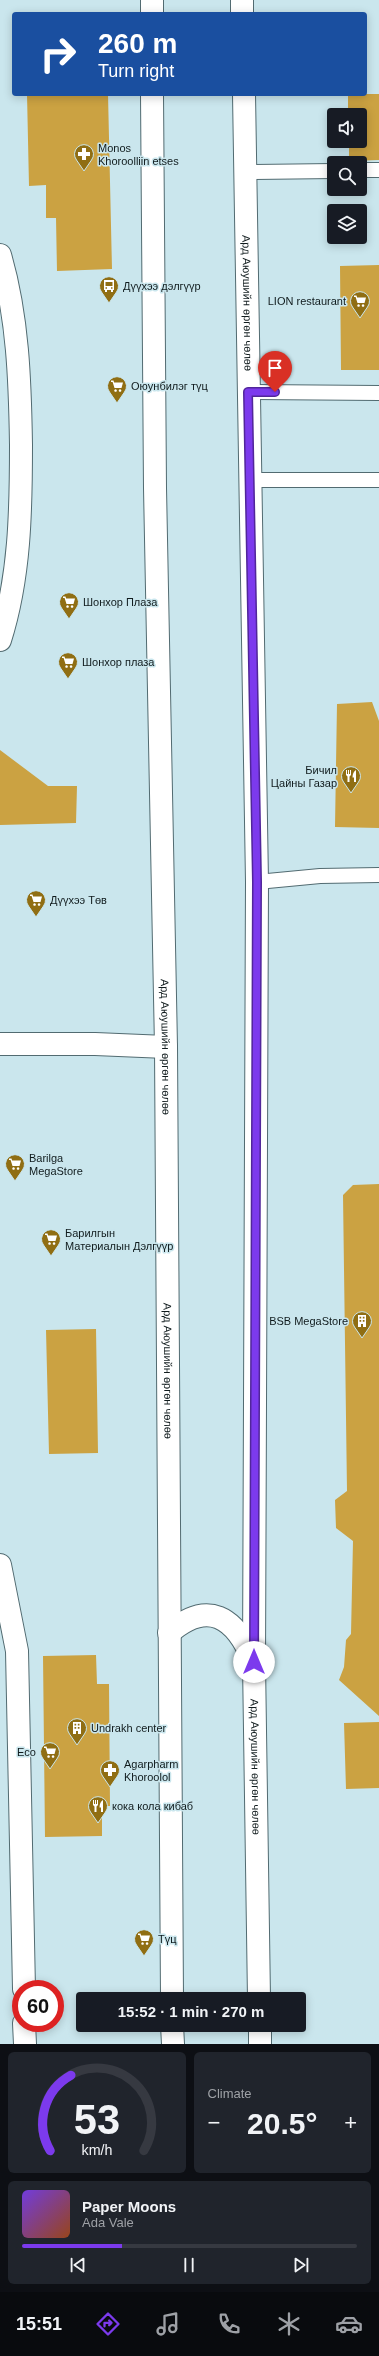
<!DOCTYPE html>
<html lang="en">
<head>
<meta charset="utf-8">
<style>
	:root { --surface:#171b24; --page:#20242c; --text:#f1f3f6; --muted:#9ea1a6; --line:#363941; --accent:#7c3aed }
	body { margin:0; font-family:Arial,sans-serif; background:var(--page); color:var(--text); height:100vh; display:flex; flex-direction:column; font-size:15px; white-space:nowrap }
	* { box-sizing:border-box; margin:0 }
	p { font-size:13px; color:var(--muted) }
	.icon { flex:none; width:22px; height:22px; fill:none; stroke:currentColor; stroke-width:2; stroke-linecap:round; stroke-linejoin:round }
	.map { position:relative; height:2044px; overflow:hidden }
	.details { display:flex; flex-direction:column; gap:8px; padding:8px; background:#0d0f14; flex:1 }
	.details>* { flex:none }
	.banner { position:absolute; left:12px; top:12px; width:355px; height:84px; border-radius:4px; box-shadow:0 2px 10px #0003; background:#1a4fa0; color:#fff; overflow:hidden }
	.fabs { position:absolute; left:327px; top:108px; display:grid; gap:8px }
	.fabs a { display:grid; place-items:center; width:40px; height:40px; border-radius:4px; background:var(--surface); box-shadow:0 2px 10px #0003; font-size:20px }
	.speed { position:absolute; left:12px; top:1980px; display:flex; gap:8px; font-size:20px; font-weight:700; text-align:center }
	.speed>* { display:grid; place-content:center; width:52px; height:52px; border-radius:50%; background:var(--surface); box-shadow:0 2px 10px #0003; line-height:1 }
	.speed .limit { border:6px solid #d22; background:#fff; color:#111 }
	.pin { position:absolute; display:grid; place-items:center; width:34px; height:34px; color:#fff; margin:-41px -17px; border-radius:50% 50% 50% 0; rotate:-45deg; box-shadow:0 0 4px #0007 }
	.pin .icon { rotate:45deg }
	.me { position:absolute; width:44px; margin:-22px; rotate:0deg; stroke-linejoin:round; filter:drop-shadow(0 0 3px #0008) }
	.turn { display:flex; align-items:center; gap:14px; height:84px; padding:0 20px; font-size:18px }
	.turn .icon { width:52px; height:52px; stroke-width:2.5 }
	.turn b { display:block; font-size:28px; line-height:34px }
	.big { font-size:30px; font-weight:700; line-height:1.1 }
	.details .widget { flex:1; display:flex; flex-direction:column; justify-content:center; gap:6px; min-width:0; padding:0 14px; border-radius:6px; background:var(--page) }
	.details .dial { align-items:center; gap:0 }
	.dial svg { height:104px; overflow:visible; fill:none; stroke:var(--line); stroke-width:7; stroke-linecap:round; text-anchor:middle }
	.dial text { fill:var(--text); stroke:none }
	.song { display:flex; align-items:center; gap:12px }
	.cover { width:48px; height:48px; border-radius:6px; background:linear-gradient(135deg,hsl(260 70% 55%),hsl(20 70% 35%)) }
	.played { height:4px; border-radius:2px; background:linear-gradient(90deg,var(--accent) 30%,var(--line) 30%) }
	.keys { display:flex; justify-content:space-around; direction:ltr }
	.heat { display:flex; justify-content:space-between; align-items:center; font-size:22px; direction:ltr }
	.details .tiles { flex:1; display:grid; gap:8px; grid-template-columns:1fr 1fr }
	.widget:last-child { grid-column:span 2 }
	.trip { position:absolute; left:76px; top:1992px; width:230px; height:40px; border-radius:4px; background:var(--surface); box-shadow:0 2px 10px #0003; font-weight:700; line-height:40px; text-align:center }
	.dock { display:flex; height:64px; justify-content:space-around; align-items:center; background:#090b0e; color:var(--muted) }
	.dock .icon { width:28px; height:28px }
	.dock .active { color:var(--accent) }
	.dock b { font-size:18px; color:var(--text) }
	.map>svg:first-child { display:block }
	.building { fill:#cba242 }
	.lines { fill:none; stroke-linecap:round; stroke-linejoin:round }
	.service-casing { stroke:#526b71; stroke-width:16 }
	.minor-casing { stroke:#526b71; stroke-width:24 }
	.primary-casing { stroke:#526b71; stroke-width:24 }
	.service { stroke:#fff; stroke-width:14 }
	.minor { stroke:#fff; stroke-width:22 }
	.primary { stroke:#fff; stroke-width:22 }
	.route-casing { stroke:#51269a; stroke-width:10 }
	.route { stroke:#7c3aed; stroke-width:7 }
	.labels { text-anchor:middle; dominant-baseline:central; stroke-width:3; stroke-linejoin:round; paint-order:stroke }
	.poi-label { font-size:11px; fill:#101b1d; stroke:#cae6ed; text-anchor:start }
	.street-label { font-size:11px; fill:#101b1d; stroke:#cae6ed }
</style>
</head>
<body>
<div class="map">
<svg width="379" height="2044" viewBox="0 0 379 2044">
	<rect width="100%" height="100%" fill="#cae6ed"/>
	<path class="building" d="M 27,94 L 108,94 L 112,269 L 57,271 L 56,218 L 46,218 L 46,185 L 29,186 Z
		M 348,94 L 379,94 L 379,160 L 349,161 L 349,141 L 360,141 L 360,115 L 348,115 Z
		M 379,265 L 379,370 L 341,370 L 340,266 Z
		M 372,702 L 379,721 L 379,828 L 335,827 L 337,704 Z
		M 0,750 L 48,786 L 77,786 L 76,823 L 0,825 Z
		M 379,1184 L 379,1716 L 339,1680 L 344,1667 L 346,1640 L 351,1634 L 353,1541 L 336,1528 L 335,1500 L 347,1491 L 343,1195 L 353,1185 Z
		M 96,1329 L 98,1453 L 49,1454 L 46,1330 Z
		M 96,1655 L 97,1684 L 109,1684 L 110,1806 L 102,1806 L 102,1836 L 45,1837 L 43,1656 Z
		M 379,1722 L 379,1788 L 346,1789 L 344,1723 Z"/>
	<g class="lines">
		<g class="service-casing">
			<path id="service" d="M 360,170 L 379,170
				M 245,172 L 334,171
				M 248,392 L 379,393
				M 250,480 L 379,480
				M 257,882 L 320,876 L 379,875"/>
		</g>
		<g class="minor-casing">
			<path id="minor" d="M 0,255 C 18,317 20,381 21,445 C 21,510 20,577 0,640
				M 0,1044 L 95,1044 L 166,1047
				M 0,1565 L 17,1651 L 24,1989
				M 24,2023 L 25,2044"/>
		</g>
		<g class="primary-casing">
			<g id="primary">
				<path d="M 152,0 L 152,14"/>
				<path d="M 242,0 L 242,14"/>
				<path id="s1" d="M 152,94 L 155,488 L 166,1047 L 172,1999"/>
				<path id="s2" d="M 244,94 L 257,882 L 254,1663 L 259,1999"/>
				<path d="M 169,1633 C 208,1599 235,1617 253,1660"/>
				<path d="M 172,2025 L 173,2044"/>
				<path d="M 260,2025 L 260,2044"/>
			</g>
		</g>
		<use href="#service" class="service"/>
		<use href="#minor" class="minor"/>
		<use href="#primary" class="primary"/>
	</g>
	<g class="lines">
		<g class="route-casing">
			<path id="route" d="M 254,1662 L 257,882 L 248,392 L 275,392"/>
		</g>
		<use href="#route" class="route"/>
	</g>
	<defs>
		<g id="pharmacy-pin" transform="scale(1)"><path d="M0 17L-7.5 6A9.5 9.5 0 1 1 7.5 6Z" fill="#906e13" stroke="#cae6ed"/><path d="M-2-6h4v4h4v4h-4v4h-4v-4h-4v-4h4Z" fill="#fff"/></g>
		<g id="bus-pin" transform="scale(1)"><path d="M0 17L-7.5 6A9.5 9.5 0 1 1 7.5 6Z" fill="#906e13" stroke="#cae6ed"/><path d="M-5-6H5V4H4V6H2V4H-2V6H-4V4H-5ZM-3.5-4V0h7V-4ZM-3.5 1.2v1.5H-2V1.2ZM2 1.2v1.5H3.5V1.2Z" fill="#fff"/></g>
		<g id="supermarket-pin" transform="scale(1)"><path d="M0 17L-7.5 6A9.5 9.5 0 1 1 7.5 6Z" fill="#906e13" stroke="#cae6ed"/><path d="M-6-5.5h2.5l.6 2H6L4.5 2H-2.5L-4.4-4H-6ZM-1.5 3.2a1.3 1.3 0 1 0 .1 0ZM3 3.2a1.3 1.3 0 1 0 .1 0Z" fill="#fff"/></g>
		<g id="restaurant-pin" transform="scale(1)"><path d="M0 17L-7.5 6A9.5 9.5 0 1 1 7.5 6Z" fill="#906e13" stroke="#cae6ed"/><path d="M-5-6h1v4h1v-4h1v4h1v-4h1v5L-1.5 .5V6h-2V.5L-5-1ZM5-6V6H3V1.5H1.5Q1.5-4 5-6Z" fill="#fff"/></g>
		<g id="building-pin" transform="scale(1)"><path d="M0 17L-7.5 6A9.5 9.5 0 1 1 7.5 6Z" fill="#906e13" stroke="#cae6ed"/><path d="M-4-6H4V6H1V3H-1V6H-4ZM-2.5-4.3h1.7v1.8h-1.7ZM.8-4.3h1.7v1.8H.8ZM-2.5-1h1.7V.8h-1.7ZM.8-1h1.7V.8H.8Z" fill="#fff"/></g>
	</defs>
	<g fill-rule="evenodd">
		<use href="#pharmacy-pin" x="84" y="154"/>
		<use href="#bus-pin" x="109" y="286"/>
		<use href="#supermarket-pin" x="360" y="301"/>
		<use href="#supermarket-pin" x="117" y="386"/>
		<use href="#supermarket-pin" x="69" y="602"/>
		<use href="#supermarket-pin" x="68" y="662"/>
		<use href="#restaurant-pin" x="351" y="776"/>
		<use href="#supermarket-pin" x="36" y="900"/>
		<use href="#supermarket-pin" x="15" y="1164"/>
		<use href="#supermarket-pin" x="51" y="1239"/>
		<use href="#building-pin" x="362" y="1321"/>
		<use href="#building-pin" x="77" y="1728"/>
		<use href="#supermarket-pin" x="50" y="1752"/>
		<use href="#pharmacy-pin" x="110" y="1770"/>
		<use href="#restaurant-pin" x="98" y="1806"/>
		<use href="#supermarket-pin" x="144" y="1939"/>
	</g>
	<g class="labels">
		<g class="poi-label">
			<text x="98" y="148">Monos<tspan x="98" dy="13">Khoroolliin etses</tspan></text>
			<text x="123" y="286">Дүүхээ дэлгүүр</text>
			<text x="346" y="301" text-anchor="end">LION restaurant</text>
			<text x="131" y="386">Оюунбилэг түц</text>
			<text x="83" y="602">Шонхор Плаза</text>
			<text x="82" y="662">Шонхор плаза</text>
			<text x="337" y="770" text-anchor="end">Бичил<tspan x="337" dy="13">Цайны Газар</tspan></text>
			<text x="50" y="900">Дүүхээ Төв</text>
			<text x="29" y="1158">Barilga<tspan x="29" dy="13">MegaStore</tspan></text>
			<text x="65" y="1233">Барилгын<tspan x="65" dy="13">Материалын Дэлгүүр</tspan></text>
			<text x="348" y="1321" text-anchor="end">BSB MegaStore</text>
			<text x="91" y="1728">Undrakh center</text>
			<text x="36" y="1752" text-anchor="end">Eco</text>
			<text x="124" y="1764">Agarpharm<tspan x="124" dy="13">Khoroolol</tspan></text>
			<text x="112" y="1806">кока кола кибаб</text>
			<text x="158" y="1939">Түц</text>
		</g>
		<g class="street-label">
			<text stroke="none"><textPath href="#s2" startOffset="209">Ард Аюушийн өргөн чөлөө</textPath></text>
			<text stroke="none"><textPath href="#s1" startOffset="953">Ард Аюушийн өргөн чөлөө</textPath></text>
			<text stroke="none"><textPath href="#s1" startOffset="1277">Ард Аюушийн өргөн чөлөө</textPath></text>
			<text stroke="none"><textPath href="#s2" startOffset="1673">Ард Аюушийн өргөн чөлөө</textPath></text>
		</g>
	</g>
</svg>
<div class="fabs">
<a><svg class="icon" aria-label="sound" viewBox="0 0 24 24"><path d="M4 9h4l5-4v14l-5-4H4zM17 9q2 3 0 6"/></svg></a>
<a><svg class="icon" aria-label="search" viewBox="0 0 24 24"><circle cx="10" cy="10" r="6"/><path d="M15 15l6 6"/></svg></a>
<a><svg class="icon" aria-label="layers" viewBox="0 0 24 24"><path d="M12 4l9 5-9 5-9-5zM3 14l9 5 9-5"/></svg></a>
</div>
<div class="speed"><div class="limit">60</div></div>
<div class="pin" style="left:275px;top:392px;background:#d93025"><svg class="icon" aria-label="arrive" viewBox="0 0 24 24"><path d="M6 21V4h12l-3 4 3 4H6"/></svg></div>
<svg class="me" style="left:254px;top:1662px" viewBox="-20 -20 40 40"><circle r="19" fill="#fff"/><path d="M0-13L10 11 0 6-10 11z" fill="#7c3aed"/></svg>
<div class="trip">15:52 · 1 min · 270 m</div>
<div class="banner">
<div class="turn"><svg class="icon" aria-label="right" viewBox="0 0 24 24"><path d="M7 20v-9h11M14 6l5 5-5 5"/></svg><div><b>260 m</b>Turn right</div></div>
</div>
</div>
<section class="details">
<div class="tiles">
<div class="widget dial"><svg viewBox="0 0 100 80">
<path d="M14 69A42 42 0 1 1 86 69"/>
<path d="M14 69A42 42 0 0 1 30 11" stroke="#7c3aed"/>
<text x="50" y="56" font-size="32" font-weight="700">53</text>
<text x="50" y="72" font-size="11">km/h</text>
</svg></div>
<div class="widget"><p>Climate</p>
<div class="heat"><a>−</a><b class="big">20.5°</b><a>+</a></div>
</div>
<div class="widget">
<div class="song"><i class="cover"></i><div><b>Paper Moons</b><p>Ada Vale</p></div></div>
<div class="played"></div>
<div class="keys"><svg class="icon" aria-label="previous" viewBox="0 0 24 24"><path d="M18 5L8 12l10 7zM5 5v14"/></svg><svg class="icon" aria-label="pause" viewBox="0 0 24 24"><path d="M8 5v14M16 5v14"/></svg><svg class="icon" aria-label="next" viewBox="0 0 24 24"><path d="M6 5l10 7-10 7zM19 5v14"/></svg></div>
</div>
</div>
</section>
<nav class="dock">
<b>15:51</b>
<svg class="icon active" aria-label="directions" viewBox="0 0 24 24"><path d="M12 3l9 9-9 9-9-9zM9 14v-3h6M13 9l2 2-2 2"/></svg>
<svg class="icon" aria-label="music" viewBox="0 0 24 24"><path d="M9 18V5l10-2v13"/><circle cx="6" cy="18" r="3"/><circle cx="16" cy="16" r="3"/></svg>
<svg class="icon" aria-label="phone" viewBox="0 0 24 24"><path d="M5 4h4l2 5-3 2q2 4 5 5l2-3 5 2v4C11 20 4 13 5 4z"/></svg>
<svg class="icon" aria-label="climate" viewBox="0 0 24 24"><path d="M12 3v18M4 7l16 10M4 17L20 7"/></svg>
<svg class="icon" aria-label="car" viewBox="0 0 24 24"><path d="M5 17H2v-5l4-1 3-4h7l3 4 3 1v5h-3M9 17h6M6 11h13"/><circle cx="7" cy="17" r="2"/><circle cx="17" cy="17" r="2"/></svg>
</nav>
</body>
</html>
